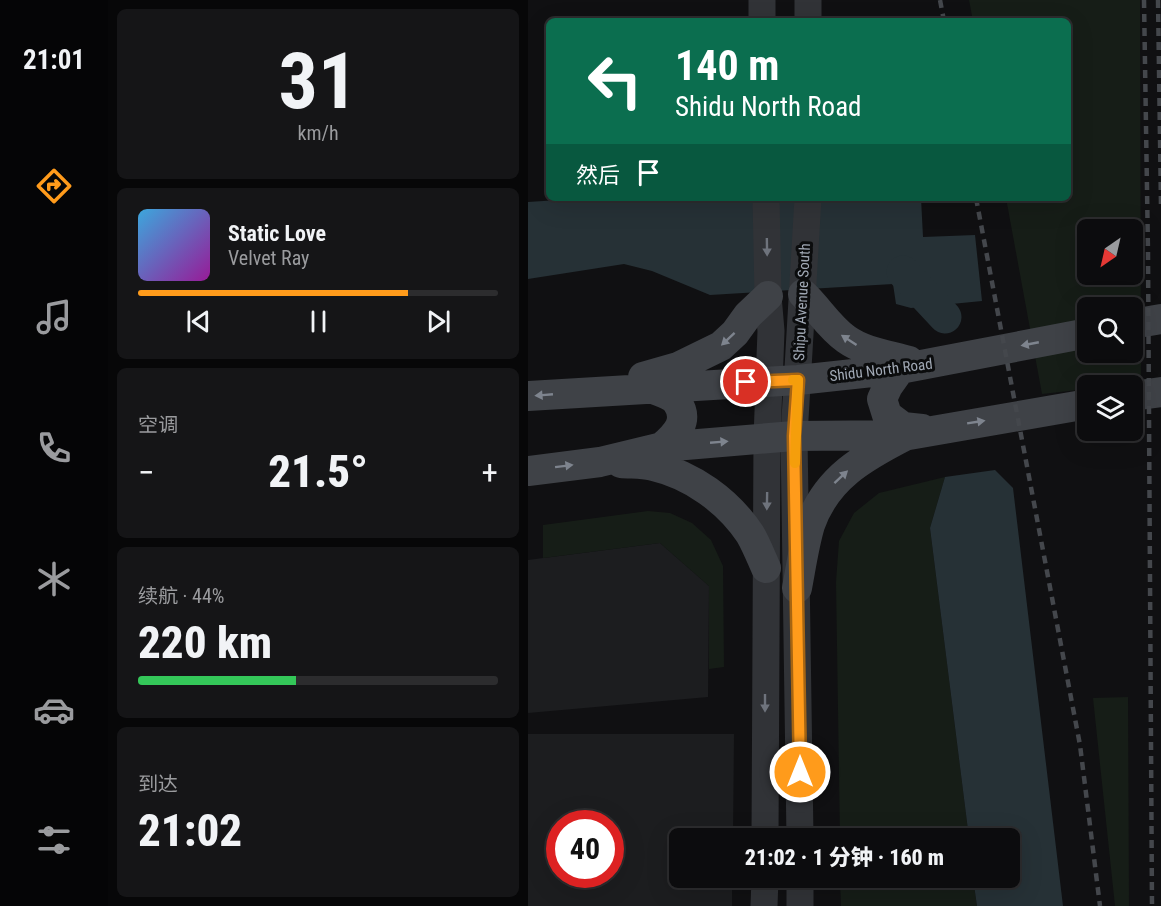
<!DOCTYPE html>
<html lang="zh">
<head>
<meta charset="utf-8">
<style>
	:root { --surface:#0c0c0e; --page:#151517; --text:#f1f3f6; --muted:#9a9b9e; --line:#2c2c2e; --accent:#ff9b1b }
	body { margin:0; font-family:"Roboto Condensed","Noto Sans SC",sans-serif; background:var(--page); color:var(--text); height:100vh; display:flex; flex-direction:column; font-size:22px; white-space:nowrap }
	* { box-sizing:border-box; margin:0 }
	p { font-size:20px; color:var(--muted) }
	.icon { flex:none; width:33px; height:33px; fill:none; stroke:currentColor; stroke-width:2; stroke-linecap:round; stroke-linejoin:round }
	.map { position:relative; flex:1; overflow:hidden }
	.drawer { display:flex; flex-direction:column; gap:9px; padding:9px; background:#070708; width:420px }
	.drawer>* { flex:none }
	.guide { position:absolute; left:18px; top:18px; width:525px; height:183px; border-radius:9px; box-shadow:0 6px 24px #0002,0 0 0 2px var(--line); background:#0b6e4f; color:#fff; overflow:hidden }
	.needle { width:39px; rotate:214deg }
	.buttons { position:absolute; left:549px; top:219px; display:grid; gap:12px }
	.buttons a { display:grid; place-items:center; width:66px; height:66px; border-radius:9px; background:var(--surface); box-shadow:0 6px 24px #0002,0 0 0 2px var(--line); font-size:30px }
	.speed { position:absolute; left:18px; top:810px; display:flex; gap:12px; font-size:30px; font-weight:700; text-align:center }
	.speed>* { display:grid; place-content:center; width:78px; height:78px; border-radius:50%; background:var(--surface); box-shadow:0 6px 24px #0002,0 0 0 2px var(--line); line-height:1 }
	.speed .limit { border:9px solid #d22; background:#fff; color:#111 }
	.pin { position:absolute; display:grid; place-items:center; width:51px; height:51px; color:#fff; margin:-26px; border:3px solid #fff; border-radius:50%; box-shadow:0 2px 6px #0007 }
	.me { position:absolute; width:66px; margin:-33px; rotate:0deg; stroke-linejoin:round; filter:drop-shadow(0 0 4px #0008) }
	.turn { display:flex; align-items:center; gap:21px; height:126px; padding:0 30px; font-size:27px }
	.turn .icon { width:78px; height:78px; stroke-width:2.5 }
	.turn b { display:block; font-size:42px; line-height:51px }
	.then { display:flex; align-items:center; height:57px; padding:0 30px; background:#0003; gap:12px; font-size:22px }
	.big { font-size:45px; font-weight:800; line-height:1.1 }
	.drawer .tile { flex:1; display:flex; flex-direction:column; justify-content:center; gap:9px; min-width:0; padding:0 21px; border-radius:9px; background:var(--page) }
	.drawer .dial { align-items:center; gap:0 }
	.dial b { font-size:78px; line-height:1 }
	.song { display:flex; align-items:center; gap:18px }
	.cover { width:72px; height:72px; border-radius:9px; background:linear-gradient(135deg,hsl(200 70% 55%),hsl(300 70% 35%)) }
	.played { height:6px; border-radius:3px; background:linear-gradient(90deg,var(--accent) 75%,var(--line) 75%) }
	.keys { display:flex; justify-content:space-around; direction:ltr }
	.heat { display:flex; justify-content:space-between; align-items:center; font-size:33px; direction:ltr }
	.charge { height:9px; border-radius:4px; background:linear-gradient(90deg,#34c759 44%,var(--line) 0) }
	.trip { position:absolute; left:141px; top:828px; width:351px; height:60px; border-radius:9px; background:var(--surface); box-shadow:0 6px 24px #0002,0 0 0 2px var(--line); font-weight:800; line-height:60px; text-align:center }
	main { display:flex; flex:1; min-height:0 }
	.dock { display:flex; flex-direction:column; width:108px; justify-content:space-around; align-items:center; background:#050506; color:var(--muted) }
	.dock .icon { width:42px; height:42px }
	.dock .active { color:var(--accent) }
	.dock b { font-size:27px; color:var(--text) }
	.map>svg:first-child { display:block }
	.built { fill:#1c1d1f; fill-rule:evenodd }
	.green { fill:#161d17; fill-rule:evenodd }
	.water { fill:#263136 }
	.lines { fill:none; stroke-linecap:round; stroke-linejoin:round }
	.river { stroke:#263136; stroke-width:33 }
	.tertiary { stroke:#313337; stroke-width:27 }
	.secondary { stroke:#3f4247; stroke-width:30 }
	.rail { stroke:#44474c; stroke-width:4.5; stroke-dasharray:8 6; stroke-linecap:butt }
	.oneway { fill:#6e737c }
	.oneway2 { fill:#7e848e }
	.route-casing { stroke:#a66512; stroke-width:15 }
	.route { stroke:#ff9b1b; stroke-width:10 }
	.slow { stroke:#f59e0b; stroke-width:10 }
	.labels { text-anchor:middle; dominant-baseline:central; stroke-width:6; stroke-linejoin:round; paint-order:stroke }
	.street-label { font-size:15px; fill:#a0a8b4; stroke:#0b0c0d }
</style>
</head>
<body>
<main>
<nav class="dock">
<b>21:01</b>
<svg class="icon active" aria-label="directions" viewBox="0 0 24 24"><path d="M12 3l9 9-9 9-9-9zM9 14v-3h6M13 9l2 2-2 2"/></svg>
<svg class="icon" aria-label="music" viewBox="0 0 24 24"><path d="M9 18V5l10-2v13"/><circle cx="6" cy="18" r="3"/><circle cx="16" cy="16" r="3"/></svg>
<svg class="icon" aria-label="phone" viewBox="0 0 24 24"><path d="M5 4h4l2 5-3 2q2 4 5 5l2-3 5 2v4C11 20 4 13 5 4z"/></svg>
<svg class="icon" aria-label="climate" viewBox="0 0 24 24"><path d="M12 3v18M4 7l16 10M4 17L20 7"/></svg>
<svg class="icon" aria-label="car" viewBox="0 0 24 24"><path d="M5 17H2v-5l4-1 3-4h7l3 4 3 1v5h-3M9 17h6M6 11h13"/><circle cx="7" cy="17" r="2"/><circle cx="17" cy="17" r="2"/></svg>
<svg class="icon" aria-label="filters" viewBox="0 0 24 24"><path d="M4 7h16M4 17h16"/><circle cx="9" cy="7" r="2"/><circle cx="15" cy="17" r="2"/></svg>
</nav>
<section class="drawer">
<div class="tile dial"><b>31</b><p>km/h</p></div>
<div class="tile">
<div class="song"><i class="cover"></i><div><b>Static Love</b><p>Velvet Ray</p></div></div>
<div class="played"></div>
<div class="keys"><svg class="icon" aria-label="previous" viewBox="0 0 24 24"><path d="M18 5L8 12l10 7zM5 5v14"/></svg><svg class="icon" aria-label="pause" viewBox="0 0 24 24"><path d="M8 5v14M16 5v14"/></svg><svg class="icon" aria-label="next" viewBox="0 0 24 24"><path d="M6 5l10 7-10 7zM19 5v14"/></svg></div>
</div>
<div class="tile"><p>空调</p>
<div class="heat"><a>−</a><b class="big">21.5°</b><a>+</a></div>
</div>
<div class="tile"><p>续航 · 44%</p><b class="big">220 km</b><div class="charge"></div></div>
<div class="tile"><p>到达</p><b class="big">21:02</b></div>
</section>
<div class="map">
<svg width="633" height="906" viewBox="0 0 633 906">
	<rect width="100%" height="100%" fill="#101012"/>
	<path class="built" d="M 132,543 L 181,586 L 180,697 L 0,713 L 0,560 Z
		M 0,734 L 206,734 L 205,838 L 152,838 L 152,878 L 204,878 L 204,906 L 0,906 ZM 32,824 L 82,824 L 82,874 L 32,874 Z"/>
	<path class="green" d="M 441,0 L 612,0 L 613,384 L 560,386 L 559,389 L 514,394 L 478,198 L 540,198 L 540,21 L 445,21 ZM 560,230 L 604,230 L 604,274 L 560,274 ZM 560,308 L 604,308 L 604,352 L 560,352 Z
		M 417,477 L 402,528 L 441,838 L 312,838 L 308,582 L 311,541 L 326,513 L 351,493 Z
		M 120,511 L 142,513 L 164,523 L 183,540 L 195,566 L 196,667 L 181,669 L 181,586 L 132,543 L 15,558 L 15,525 Z
		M 600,697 L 601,906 L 587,906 L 565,698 Z
		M 312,878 L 445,878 L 449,906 L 313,906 Z"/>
	<path class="water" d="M 61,198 L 393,198 L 395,237 L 447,235 L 454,301 L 383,308 L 368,304 L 365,284 L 182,295 L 124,271 L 96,264 L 0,279 L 0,202 Z
		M 467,470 L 485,488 L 535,906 L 449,906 L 445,878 L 482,878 L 482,838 L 441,838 L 402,528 L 417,477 Z"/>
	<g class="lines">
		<path class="river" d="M 375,272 L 417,317"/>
		<path class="tertiary" d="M 234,0 L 234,21
			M 280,0 L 280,21
			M 237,838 L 239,438 L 243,331 L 240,296 L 238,198
			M 272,838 L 266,436 L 280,198
			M 272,878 L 272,906
			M 236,906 L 237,878"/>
		<path class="secondary" d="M 275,294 C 290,308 301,327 318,339 C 336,352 360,355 381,361
			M 604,324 L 633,319
			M 372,369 L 360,386 L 354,399 L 359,415 L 375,427 L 394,429
			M 115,377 L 150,367 L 193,346 L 207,333 L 220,315 L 240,296
			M 123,388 C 131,392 143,394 149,402 C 162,421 148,435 134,447
			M 0,396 L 270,380 L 372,369 L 560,333
			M 604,396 L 633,392
			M 93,463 C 103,464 115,463 125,466 C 164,475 200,501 222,534 C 228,544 233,557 238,568
			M 0,471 L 72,462 L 134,447 L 266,436 L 381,435 L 560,404
			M 269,588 C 273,567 276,545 282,525 C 298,478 336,457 377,436"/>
		<path class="rail" d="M 412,0 L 416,21
			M 616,0 L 620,252 L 624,906
			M 630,0 L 633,206
			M 448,198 L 552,745 L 572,906"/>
	</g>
	<defs><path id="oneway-solid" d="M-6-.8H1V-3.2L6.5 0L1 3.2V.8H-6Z" transform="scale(1.5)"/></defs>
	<g class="oneway">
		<use href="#oneway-solid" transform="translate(239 247) rotate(89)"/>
		<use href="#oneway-solid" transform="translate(239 501) rotate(91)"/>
		<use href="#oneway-solid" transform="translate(237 703) rotate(90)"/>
	</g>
	<g class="oneway2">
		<use href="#oneway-solid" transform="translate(200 339) rotate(137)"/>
		<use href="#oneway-solid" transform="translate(321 340) rotate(-147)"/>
		<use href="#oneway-solid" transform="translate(502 344) rotate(169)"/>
		<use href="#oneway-solid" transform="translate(16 395) rotate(175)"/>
		<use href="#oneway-solid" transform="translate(448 422) rotate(-9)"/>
		<use href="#oneway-solid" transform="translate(191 442) rotate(-5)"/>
		<use href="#oneway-solid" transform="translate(36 466) rotate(-7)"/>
		<use href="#oneway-solid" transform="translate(313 477) rotate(-43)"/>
	</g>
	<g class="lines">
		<g class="route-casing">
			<path id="route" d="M 218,382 L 270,380 L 266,436 L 272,772"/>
		</g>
		<use href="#route" class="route"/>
		<path class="slow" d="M 265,380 L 270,380 L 267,463"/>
	</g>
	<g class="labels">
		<g class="street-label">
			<text transform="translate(274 302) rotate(-87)">Shipu Avenue South</text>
			<text transform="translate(353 370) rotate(-7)">Shidu North Road</text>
		</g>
	</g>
</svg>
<div class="buttons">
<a><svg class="needle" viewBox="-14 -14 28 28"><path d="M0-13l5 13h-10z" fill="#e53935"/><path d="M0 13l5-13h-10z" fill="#9a9b9e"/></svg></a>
<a><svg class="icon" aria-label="search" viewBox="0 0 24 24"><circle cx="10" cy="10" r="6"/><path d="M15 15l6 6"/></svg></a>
<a><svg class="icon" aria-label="layers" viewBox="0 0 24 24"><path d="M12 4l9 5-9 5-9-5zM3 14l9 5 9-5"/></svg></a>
</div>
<div class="speed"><div class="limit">40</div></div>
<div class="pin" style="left:218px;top:382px;background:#d93025"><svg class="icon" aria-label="arrive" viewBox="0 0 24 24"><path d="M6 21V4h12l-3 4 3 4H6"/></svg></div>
<svg class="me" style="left:272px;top:772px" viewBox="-20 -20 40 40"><circle r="17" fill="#ff9b1b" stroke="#fff" stroke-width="3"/><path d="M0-11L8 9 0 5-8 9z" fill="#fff"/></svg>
<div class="trip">21:02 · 1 分钟 · 160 m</div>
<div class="guide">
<div class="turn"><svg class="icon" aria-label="left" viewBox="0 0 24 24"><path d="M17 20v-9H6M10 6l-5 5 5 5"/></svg><div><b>140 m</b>Shidu North Road</div></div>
<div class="then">然后<svg class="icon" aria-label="arrive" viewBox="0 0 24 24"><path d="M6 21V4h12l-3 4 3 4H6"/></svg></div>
</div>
</div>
</main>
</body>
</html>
